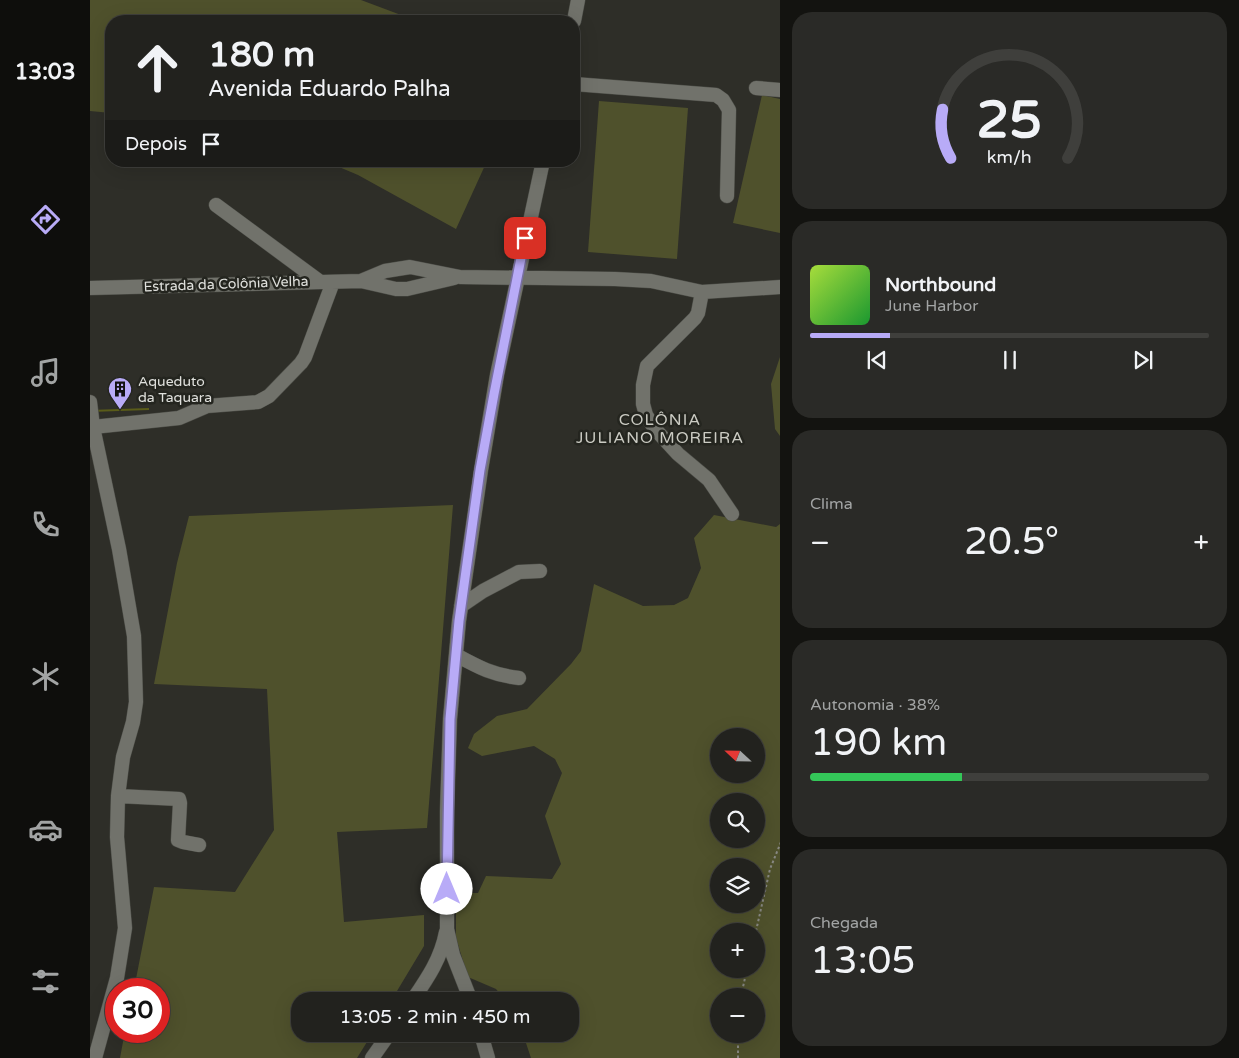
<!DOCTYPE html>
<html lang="pt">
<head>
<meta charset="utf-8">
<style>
	:root { --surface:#22221e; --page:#2a2a27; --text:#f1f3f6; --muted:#a2a4a4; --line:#3f3f3c; --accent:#b8abf7 }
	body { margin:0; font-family:"Varela Round",sans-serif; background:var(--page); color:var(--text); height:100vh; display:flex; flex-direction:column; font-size:19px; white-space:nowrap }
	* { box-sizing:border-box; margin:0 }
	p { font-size:16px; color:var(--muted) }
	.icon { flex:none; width:28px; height:28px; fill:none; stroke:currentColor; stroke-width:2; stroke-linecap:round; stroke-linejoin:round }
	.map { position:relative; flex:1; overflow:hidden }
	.sheet { display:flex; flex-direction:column; gap:12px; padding:12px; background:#131310; width:459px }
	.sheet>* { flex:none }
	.banner { position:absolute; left:15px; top:15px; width:475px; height:152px; border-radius:20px; box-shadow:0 5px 20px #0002,0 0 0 1px var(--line); background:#22221e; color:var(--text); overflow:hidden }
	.needle { width:32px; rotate:292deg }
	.controls { position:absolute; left:620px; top:728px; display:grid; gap:10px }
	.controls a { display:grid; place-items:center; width:55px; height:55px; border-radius:50%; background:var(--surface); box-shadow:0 5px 20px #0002,0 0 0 1px var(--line); font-size:25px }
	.speed { position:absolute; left:15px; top:978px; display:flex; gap:10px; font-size:25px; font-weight:700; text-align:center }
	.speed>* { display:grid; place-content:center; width:65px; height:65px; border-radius:50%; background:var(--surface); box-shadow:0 5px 20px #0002,0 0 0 1px var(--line); line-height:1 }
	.speed .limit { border:8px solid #d22; background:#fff; color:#111 }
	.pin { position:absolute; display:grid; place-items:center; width:42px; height:42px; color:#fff; margin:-21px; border-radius:10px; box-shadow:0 2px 8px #0006 }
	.me { position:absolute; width:55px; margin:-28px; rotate:0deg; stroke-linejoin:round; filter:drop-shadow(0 0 4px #0008) }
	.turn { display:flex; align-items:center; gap:18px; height:105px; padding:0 20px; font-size:22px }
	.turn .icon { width:65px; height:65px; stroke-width:2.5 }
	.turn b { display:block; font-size:35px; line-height:42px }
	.then { display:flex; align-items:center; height:48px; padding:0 20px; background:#0003; gap:10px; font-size:19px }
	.big { font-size:38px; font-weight:600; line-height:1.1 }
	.sheet .widget { flex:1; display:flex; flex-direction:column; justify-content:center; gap:8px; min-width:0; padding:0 18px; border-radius:20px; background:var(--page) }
	.sheet .dial { align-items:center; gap:0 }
	.dial svg { height:130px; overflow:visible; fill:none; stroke:var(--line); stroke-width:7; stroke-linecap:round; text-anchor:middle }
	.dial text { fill:var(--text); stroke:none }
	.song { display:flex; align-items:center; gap:15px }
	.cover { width:60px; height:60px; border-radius:8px; background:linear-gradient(135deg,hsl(80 70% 55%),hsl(130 70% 35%)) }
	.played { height:5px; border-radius:2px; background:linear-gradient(90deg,var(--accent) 20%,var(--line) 20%) }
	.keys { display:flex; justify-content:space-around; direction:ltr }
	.heat { display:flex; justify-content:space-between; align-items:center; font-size:28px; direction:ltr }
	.charge { height:8px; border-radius:4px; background:linear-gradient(90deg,#34c759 38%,var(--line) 0) }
	.trip { position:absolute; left:201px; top:992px; width:288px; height:50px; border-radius:20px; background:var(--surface); box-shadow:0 5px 20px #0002,0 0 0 1px var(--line); font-weight:600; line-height:50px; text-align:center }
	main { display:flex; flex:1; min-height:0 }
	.tab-bar { display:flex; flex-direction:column; width:90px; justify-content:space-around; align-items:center; background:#0e0e0c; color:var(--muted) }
	.tab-bar .icon { width:35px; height:35px }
	.tab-bar .current { color:var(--accent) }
	.tab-bar b { font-size:22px; color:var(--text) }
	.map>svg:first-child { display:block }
	.green { fill:#4f512c; fill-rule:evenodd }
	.building { fill:#5a5c19 }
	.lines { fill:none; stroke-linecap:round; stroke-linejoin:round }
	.minor-casing { stroke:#4b4c46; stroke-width:15 }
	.path { stroke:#888883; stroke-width:2; stroke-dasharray:2.5 2.5; stroke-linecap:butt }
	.minor { stroke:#71726b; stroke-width:14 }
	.route-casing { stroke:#786fa1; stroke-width:12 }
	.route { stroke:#b8abf7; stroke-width:9 }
	.labels { text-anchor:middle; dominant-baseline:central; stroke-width:5; stroke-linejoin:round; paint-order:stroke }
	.street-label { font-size:14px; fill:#e0e1dd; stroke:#24251f }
	.poi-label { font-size:14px; fill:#e0e1dd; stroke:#24251f; text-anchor:start }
	.quarter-label { font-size:16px; letter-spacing:1px; fill:#cbcbc3; stroke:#24251f }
</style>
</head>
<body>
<main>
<nav class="tab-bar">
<b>13:03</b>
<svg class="icon current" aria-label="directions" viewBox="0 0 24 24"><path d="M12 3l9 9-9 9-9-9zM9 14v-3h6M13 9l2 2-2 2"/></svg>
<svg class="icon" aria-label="music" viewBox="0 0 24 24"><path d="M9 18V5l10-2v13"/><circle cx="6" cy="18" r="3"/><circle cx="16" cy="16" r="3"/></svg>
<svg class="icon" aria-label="phone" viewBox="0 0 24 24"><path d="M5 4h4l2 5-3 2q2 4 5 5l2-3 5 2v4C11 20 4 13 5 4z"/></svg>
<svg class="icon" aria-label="climate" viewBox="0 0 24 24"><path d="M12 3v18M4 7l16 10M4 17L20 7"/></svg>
<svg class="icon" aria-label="car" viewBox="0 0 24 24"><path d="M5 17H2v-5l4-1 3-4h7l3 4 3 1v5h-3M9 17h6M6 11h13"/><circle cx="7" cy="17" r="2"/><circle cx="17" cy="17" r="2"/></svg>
<svg class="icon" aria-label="filters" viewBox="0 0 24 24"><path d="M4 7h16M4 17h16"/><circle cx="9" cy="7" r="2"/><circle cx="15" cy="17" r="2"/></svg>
</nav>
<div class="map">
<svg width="691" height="1058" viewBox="0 0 691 1058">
	<rect width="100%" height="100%" fill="#2e2e28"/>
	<path class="green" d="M 0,0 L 271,0 L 327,21 L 21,21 L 21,113 L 0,111 Z
		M 672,95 L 690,99 L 690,233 L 643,223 Z
		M 509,101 L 598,108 L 587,259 L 498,252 Z
		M 235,161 L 397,161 L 366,229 L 268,175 Z
		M 690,357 L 690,436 L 685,429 L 681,384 Z
		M 363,505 L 337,828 L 247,832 L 254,922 L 334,915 L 334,946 L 301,1001 L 210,1001 L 210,1034 L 282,1034 L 267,1058 L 30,1058 L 35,1031 L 69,1031 L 69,989 L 44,989 L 64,887 L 145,892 L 184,830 L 177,689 L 64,684 L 87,563 L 99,516 Z
		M 624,515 L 686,527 L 690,524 L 690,1058 L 441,1058 L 433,1034 L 480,1034 L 480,1001 L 416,1001 L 406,989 L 378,977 L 366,938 L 366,893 L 388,893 L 396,876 L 462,879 L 471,864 L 455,816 L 472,773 L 465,759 L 444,746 L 392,756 L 378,748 L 384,734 L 407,716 L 437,709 L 481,664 L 491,651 L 504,584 L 553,606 L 584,605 L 598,598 L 611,568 L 604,538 ZM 629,736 L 666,736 L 666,774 L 629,774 ZM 629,801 L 666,801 L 666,839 L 629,839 ZM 629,866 L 666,866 L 666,904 L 629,904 ZM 629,931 L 666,931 L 666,969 L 629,969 ZM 629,996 L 666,996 L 666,1034 L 629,1034 Z"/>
	<path class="building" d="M 59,408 L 59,410 L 0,412 L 0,410 Z"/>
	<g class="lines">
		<g class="minor-casing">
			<path id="minor" d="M 484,21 L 488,0
				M 484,84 L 626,95 L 633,100 L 639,110 L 637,196
				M 666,88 L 691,90
				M 126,205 L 229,281
				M 271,281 L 295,271 L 320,267 L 370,277 L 525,279 L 561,281 L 612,292 L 691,287
				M 0,288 L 271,281 L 306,289 L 317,289 L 364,278
				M 612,292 L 608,313 L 605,318 L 557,366 L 553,385 L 553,404 L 556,415 L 565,429 L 588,454 L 619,480 L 642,514
				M 0,402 L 3,427 L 29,549 L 44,636 L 46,702 L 43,722 L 33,757 L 28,796 L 27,837 L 35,928 L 27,978 L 5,1058
				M 3,427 L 89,418 L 117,406 L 168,402 L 179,396 L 211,363 L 215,357 L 243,282
				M 371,606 L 393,591 L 429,572 L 450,571
				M 366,655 C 390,668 403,675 429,678
				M 28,796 L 89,799 L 90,803 L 88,840 L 93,842 L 109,845
				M 322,1001 C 337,979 351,959 356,932
				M 381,1001 L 363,955 L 357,929 L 357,811 L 360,719 L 369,621 L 391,470 L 407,375 L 453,161
				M 391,1034 L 398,1058
				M 282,1058 L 299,1034"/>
		</g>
		<path class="path" d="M 666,931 L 680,869 L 691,842
			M 651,996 L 657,969
			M 648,1058 L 648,1034"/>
		<use href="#minor" class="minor"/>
	</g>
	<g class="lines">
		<g class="route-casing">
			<path id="route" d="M 357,889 L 360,719 L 369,621 L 390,470 L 404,394 L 435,238"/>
		</g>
		<use href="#route" class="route"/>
	</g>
	<defs>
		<g id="building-pin" transform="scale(1.25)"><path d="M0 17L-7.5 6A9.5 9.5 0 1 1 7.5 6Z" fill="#b8abf7" stroke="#24251f"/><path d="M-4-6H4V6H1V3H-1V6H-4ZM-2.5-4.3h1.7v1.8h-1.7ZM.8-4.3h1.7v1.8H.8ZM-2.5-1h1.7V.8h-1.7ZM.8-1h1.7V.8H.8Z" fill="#111"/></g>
	</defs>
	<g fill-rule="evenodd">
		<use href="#building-pin" x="30" y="389"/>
	</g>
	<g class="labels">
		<g class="street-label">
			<text transform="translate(136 284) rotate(-2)">Estrada da Colônia Velha</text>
		</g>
		<g class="poi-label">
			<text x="48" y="381">Aqueduto<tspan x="48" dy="16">da Taquara</tspan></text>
		</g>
		<g class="quarter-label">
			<text x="570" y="420">COLÔNIA<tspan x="570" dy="18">JULIANO MOREIRA</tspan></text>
		</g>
	</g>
</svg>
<div class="controls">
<a><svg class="needle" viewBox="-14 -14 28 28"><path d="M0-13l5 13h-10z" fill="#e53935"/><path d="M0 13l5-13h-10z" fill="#a2a4a4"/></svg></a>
<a><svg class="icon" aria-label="search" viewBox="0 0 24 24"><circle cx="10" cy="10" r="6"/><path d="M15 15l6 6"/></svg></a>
<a><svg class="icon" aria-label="layers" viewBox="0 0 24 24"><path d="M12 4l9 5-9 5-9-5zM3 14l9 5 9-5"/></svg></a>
<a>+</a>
<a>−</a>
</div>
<div class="speed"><div class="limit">30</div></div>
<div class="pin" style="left:435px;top:238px;background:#d93025"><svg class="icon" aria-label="arrive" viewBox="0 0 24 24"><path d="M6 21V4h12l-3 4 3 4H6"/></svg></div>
<svg class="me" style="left:357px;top:889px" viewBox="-20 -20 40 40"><circle r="19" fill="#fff"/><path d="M0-13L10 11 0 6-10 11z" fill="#b8abf7"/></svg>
<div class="trip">13:05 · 2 min · 450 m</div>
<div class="banner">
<div class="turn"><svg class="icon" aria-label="ahead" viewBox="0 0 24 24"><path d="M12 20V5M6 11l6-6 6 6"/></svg><div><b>180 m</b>Avenida Eduardo Palha</div></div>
<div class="then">Depois<svg class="icon" aria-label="arrive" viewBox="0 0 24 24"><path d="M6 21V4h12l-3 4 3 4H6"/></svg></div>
</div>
</div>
<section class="sheet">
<div class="widget dial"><svg viewBox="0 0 100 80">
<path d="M14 69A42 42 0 1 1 86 69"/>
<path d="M14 69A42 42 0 0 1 9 39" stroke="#b8abf7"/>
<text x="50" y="56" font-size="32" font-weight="700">25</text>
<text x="50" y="72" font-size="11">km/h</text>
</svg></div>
<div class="widget">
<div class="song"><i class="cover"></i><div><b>Northbound</b><p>June Harbor</p></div></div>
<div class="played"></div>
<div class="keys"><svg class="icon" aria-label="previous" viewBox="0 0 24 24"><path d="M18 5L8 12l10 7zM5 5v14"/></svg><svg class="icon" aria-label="pause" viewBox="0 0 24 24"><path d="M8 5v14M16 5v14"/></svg><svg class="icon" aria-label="next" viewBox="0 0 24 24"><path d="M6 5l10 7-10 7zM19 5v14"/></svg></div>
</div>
<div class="widget"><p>Clima</p>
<div class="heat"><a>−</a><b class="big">20.5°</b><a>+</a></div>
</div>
<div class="widget"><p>Autonomia · 38%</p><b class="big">190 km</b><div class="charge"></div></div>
<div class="widget"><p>Chegada</p><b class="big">13:05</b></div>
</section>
</main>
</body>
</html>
